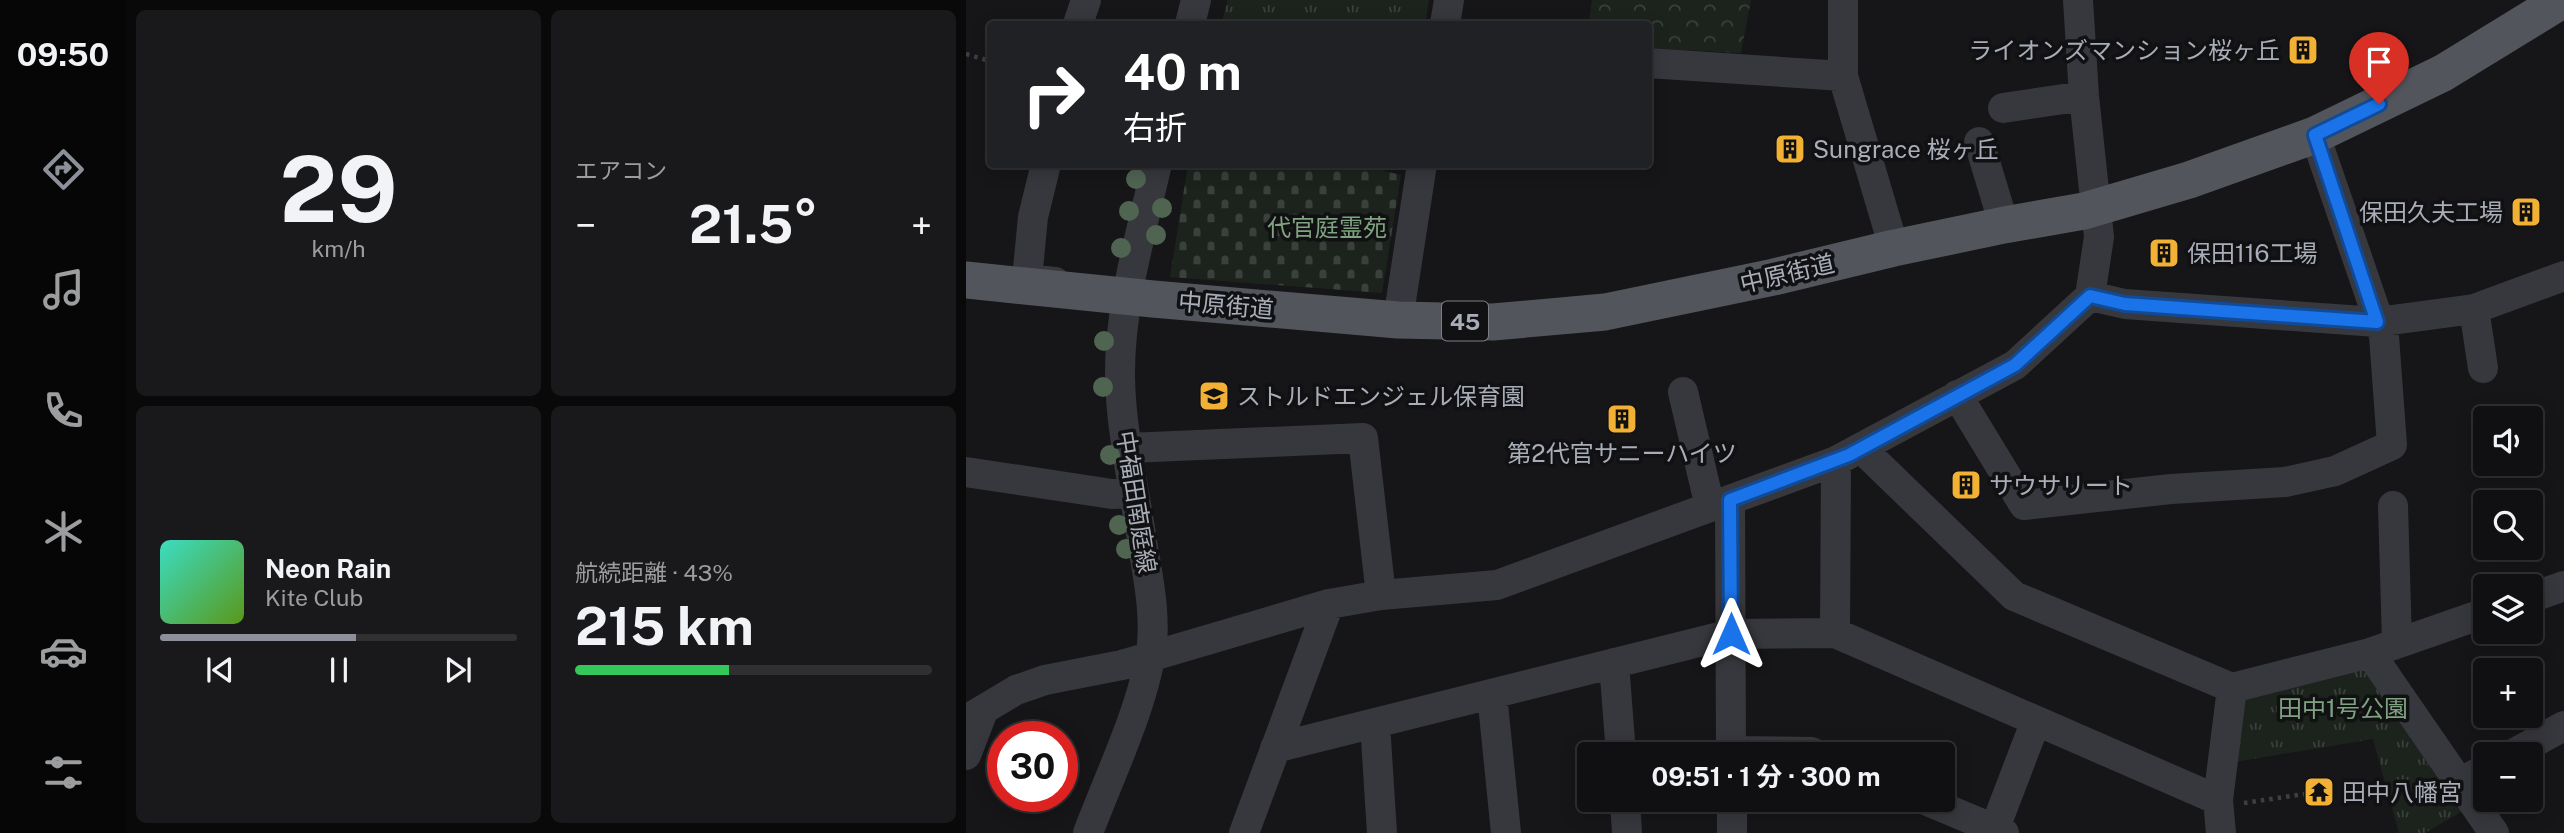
<!DOCTYPE html>
<html lang="ja">
<head>
<meta charset="utf-8">
<style>
	:root { --surface:#101012; --page:#19191b; --text:#f1f3f6; --muted:#9c9d9f; --line:#303032; --accent:#8c9099 }
	body { margin:0; font-family:"Public Sans","Noto Sans JP",sans-serif; background:var(--page); color:var(--text); height:100vh; display:flex; flex-direction:column; font-size:26px; white-space:nowrap }
	* { box-sizing:border-box; margin:0 }
	p { font-size:23px; color:var(--muted) }
	.icon { flex:none; width:38px; height:38px; fill:none; stroke:currentColor; stroke-width:2; stroke-linecap:round; stroke-linejoin:round }
	.map { position:relative; flex:1; overflow:hidden }
	.panel { display:flex; flex-direction:column; gap:10px; padding:10px; background:#09090a; width:840px }
	.panel>* { flex:none }
	.top-card { position:absolute; left:21px; top:21px; width:665px; height:147px; border-radius:7px; box-shadow:0 4px 18px #0003,0 0 0 2px var(--line); background:#202124; color:#fff; overflow:hidden }
	.fabs { position:absolute; left:1507px; top:406px; display:grid; gap:14px }
	.fabs a { display:grid; place-items:center; width:70px; height:70px; border-radius:7px; background:var(--surface); box-shadow:0 4px 18px #0003,0 0 0 2px var(--line); font-size:35px }
	.speed { position:absolute; left:21px; top:721px; display:flex; gap:14px; font-size:35px; font-weight:700; text-align:center }
	.speed>* { display:grid; place-content:center; width:91px; height:91px; border-radius:50%; background:var(--surface); box-shadow:0 4px 18px #0003,0 0 0 2px var(--line); line-height:1 }
	.speed .limit { border:10px solid #d22; background:#fff; color:#111 }
	.pin { position:absolute; display:grid; place-items:center; width:60px; height:60px; color:#fff; margin:-72px -30px; border-radius:50% 50% 50% 0; rotate:-45deg; box-shadow:0 0 7px #0007 }
	.pin .icon { rotate:45deg }
	.me { position:absolute; width:77px; margin:-38px; rotate:0deg; stroke-linejoin:round; filter:drop-shadow(0 0 5px #0008) }
	.turn { display:flex; align-items:center; gap:24px; height:147px; padding:0 21px; font-size:32px }
	.turn .icon { width:91px; height:91px; stroke-width:2.5 }
	.turn b { display:block; font-size:49px; line-height:60px }
	.big { font-size:52px; font-weight:700; line-height:1.1 }
	.panel .card { flex:1; display:flex; flex-direction:column; justify-content:center; gap:10px; min-width:0; padding:0 24px; border-radius:10px; background:var(--page) }
	.panel .dial { align-items:center; gap:0 }
	.dial b { font-size:91px; line-height:1 }
	.song { display:flex; align-items:center; gap:21px }
	.cover { width:84px; height:84px; border-radius:10px; background:linear-gradient(135deg,hsl(170 70% 55%),hsl(90 70% 35%)) }
	.played { height:7px; border-radius:4px; background:linear-gradient(90deg,var(--accent) 55%,var(--line) 55%) }
	.keys { display:flex; justify-content:space-around; direction:ltr }
	.heat { display:flex; justify-content:space-between; align-items:center; font-size:38px; direction:ltr }
	.charge { height:10px; border-radius:5px; background:linear-gradient(90deg,#34c759 43%,var(--line) 0) }
	.panel .tiles { flex:1; display:grid; gap:10px; grid-template-columns:repeat(2,1fr) }
	.trip { position:absolute; left:611px; top:742px; width:378px; height:70px; border-radius:7px; background:var(--surface); box-shadow:0 4px 18px #0003,0 0 0 2px var(--line); font-weight:700; line-height:70px; text-align:center }
	main { display:flex; flex:1; min-height:0 }
	.menu { display:flex; flex-direction:column; width:126px; justify-content:space-around; align-items:center; background:#060607; color:var(--muted) }
	.menu .icon { width:49px; height:49px }
	.menu .selected { color:var(--accent) }
	.menu b { font-size:32px; color:var(--text) }
	.map>svg:first-child { display:block }
	.forest { fill:url(#forest-crowns) }
	.cemetery { fill:url(#cemetery-stones) }
	.park { fill:url(#park-tufts) }
	.lines { fill:none; stroke-linecap:round; stroke-linejoin:round }
	.path { stroke:#3d3f44; stroke-width:4.5; stroke-dasharray:3.5 5; stroke-linecap:butt }
	.minor { stroke:#37383d; stroke-width:30 }
	.major { stroke:#53555c; stroke-width:37 }
	.tree { fill:#506452 }
	.route-casing { stroke:#114b97; stroke-width:18 }
	.route { stroke:#1a73e8; stroke-width:12 }
	.labels { text-anchor:middle; dominant-baseline:central; stroke-width:7; stroke-linejoin:round; paint-order:stroke }
	.shield { fill:#111113; stroke:#7b7e86; stroke-width:2 }
	.shield-label { font-size:23px; font-weight:bold; fill:#a8adb8 }
	.poi-label { font-size:24px; fill:#a8adb8; stroke:#111113; text-anchor:start }
	.park-label { font-size:24px; fill:#7fa381; stroke:#111113 }
	.street-label { font-size:24px; fill:#a8adb8; stroke:#111113 }
</style>
</head>
<body>
<main>
<nav class="menu">
<b>09:50</b>
<svg class="icon selected" aria-label="directions" viewBox="0 0 24 24"><path d="M12 3l9 9-9 9-9-9zM9 14v-3h6M13 9l2 2-2 2"/></svg>
<svg class="icon" aria-label="music" viewBox="0 0 24 24"><path d="M9 18V5l10-2v13"/><circle cx="6" cy="18" r="3"/><circle cx="16" cy="16" r="3"/></svg>
<svg class="icon" aria-label="phone" viewBox="0 0 24 24"><path d="M5 4h4l2 5-3 2q2 4 5 5l2-3 5 2v4C11 20 4 13 5 4z"/></svg>
<svg class="icon" aria-label="climate" viewBox="0 0 24 24"><path d="M12 3v18M4 7l16 10M4 17L20 7"/></svg>
<svg class="icon" aria-label="car" viewBox="0 0 24 24"><path d="M5 17H2v-5l4-1 3-4h7l3 4 3 1v5h-3M9 17h6M6 11h13"/><circle cx="7" cy="17" r="2"/><circle cx="17" cy="17" r="2"/></svg>
<svg class="icon" aria-label="filters" viewBox="0 0 24 24"><path d="M4 7h16M4 17h16"/><circle cx="9" cy="7" r="2"/><circle cx="15" cy="17" r="2"/></svg>
</nav>
<section class="panel">
<div class="tiles">
<div class="card dial"><b>29</b><p>km/h</p></div>
<div class="card"><p>エアコン</p>
<div class="heat"><a>−</a><b class="big">21.5°</b><a>+</a></div>
</div>
<div class="card">
<div class="song"><i class="cover"></i><div><b>Neon Rain</b><p>Kite Club</p></div></div>
<div class="played"></div>
<div class="keys"><svg class="icon" aria-label="previous" viewBox="0 0 24 24"><path d="M18 5L8 12l10 7zM5 5v14"/></svg><svg class="icon" aria-label="pause" viewBox="0 0 24 24"><path d="M8 5v14M16 5v14"/></svg><svg class="icon" aria-label="next" viewBox="0 0 24 24"><path d="M6 5l10 7-10 7zM19 5v14"/></svg></div>
</div>
<div class="card"><p>航続距離 · 43%</p><b class="big">215 km</b><div class="charge"></div></div>
</div>
</section>
<div class="map">
<svg width="1598" height="833" viewBox="0 0 1598 833">
	<defs>
		<pattern id="forest-crowns" width="20" height="18" patternUnits="userSpaceOnUse" patternTransform="scale(1.75)"><rect width="20" height="18" fill="#1c231d"/><path d="M2 6a3 3 0 1 1 6 0M12 15a3 3 0 1 1 6 0" fill="none" stroke="#3a403c"/></pattern>
		<pattern id="cemetery-stones" width="16" height="16" patternUnits="userSpaceOnUse" patternTransform="scale(1.75)"><rect width="16" height="16" fill="#1c231d"/><path d="M2 7V4a2 2 0 0 1 4 0v3zM10 15v-3a2 2 0 0 1 4 0v3z" fill="#3a403c"/></pattern>
		<pattern id="park-tufts" width="24" height="20" patternUnits="userSpaceOnUse" patternTransform="scale(1.75)"><rect width="24" height="20" fill="#1c231d"/><path d="M3 7l-1-3M5 7V3M7 7l1-3M15 17l-1-3M17 17v-4M19 17l1-3" fill="none" stroke="#3a403c"/></pattern>
	</defs>
	<rect width="100%" height="100%" fill="#161618"/>
	<path class="forest" d="M 626,0 L 785,0 L 775,53 L 683,48 L 682,24 L 623,24 Z"/>
	<path class="cemetery" d="M 222,165 L 394,165 L 435,175 L 416,293 L 204,277 Z"/>
	<path class="park" d="M 262,0 L 463,0 L 459,24 L 255,24 Z
		M 1395,666 L 1495,812 L 1459,833 L 1433,833 L 1407,739 L 1268,762 L 1276,696 Z"/>
	<g class="lines">
		<path class="path" d="M 0,54 L 24,61
			M 1278,803 L 1346,793"/>
		<path class="minor" d="M 877,0 L 877,76 L 928,248
			M 112,24 L 120,0
			M 224,24 L 230,0
			M 479,24 L 483,0
			M 682,63 L 877,76
			M 1037,108 L 1118,96
			M 1013,142 L 1038,225
			M 80,164 L 67,217 L 61,279 L 89,282
			M 1124,296 L 1159,304 L 1411,322 L 1508,309 L 1598,276
			M 1508,309 L 1517,368
			M 432,320 L 456,164
			M 717,392 L 744,507
			M 991,395 L 1058,505 L 1205,489 L 1319,482 L 1369,471 L 1426,445 L 1418,336 L 1349,135
			M 162,448 L 397,438 L 415,595
			M 896,449 L 1048,596 L 1266,688 L 1404,653 L 1519,613
			M 0,472 L 146,494 L 168,493
			M 764,500 L 765,754
			M 1427,506 L 1431,643
			M 1564,598 L 1598,586
			M 869,633 L 870,461
			M 1404,653 L 1528,833
			M 648,663 L 655,754
			M 526,694 L 540,833
			M 0,720 L 50,690 L 79,680 L 156,665 L 363,604 L 415,595 L 531,585 L 870,461 L 1049,365 L 1124,296 L 1133,237 L 1118,96 L 1112,0
			M 409,723 L 416,833
			M 309,748 L 765,634 L 869,633 L 1252,800
			M 765,751 L 845,752 L 850,754
			M 1547,754 L 1598,726
			M 0,755 L 17,711
			M 1493,783 L 1519,769
			M 659,800 L 661,833
			M 766,800 L 766,833
			M 959,800 L 1038,833
			M 122,833 C 143,777 173,716 184,658 C 191,622 183,582 177,547 C 169,494 155,431 154,378 C 153,306 175,234 191,164
			M 278,833 L 363,604
			M 1027,833 L 1069,723
			M 1255,833 L 1252,800 L 1266,688"/>
		<path class="major" d="M 0,280 L 187,299 L 432,320 L 527,322 L 639,312 L 808,277 L 928,248 L 1038,225 L 1118,211 L 1223,180 L 1349,135 L 1477,73 L 1596,0"/>
	</g>
	<g class="tree">
		<circle cx="170" cy="179" r="10"/>
		<circle cx="196" cy="208" r="10"/>
		<circle cx="163" cy="211" r="10"/>
		<circle cx="190" cy="235" r="10"/>
		<circle cx="155" cy="248" r="10"/>
		<circle cx="138" cy="341" r="10"/>
		<circle cx="137" cy="387" r="10"/>
		<circle cx="144" cy="455" r="10"/>
		<circle cx="153" cy="525" r="10"/>
		<circle cx="160" cy="549" r="10"/>
	</g>
	<g class="lines">
		<g class="route-casing">
			<path id="route" d="M 765,634 L 764,500 L 883,455 L 1049,365 L 1124,296 L 1159,304 L 1411,322 L 1349,135 L 1413,104"/>
		</g>
		<use href="#route" class="route"/>
	</g>
	<defs>
		<g id="building-square" transform="scale(1.575)"><rect x="-9" y="-9" width="18" height="18" rx="4" fill="#f2b134" stroke="#111113"/><path d="M-4-6H4V6H1V3H-1V6H-4ZM-2.5-4.3h1.7v1.8h-1.7ZM.8-4.3h1.7v1.8H.8ZM-2.5-1h1.7V.8h-1.7ZM.8-1h1.7V.8H.8Z" fill="#111"/></g>
		<g id="school-square" transform="scale(1.575)"><rect x="-9" y="-9" width="18" height="18" rx="4" fill="#f2b134" stroke="#111113"/><path d="M0-5L7-2L0 1L-7-2ZM-4 1L0 2.5L4 1V4Q0 6-4 4Z" fill="#111"/></g>
		<g id="temple-square" transform="scale(1.575)"><rect x="-9" y="-9" width="18" height="18" rx="4" fill="#f2b134" stroke="#111113"/><path d="M0-6L5-2H3V0L6.5 2.5H4V6H1.5V3h-3V6H-4V2.5H-6.5L-3 0V-2H-5Z" fill="#111"/></g>
	</defs>
	<g fill-rule="evenodd">
		<use href="#building-square" x="1337" y="50"/>
		<use href="#building-square" x="824" y="149"/>
		<use href="#building-square" x="1560" y="212"/>
		<use href="#building-square" x="1198" y="253"/>
		<use href="#school-square" x="248" y="396"/>
		<use href="#building-square" x="656" y="419"/>
		<use href="#building-square" x="1000" y="485"/>
		<use href="#temple-square" x="1353" y="792"/>
	</g>
	<g class="labels">
		<rect class="shield" x="476" y="301.5" width="46" height="39" rx="5"/>
		<g class="shield-label">
			<text x="499" y="321">45</text>
		</g>
		<g class="poi-label">
			<text x="1314" y="50" text-anchor="end">ライオンズマンション桜ヶ丘</text>
			<text x="847" y="149">Sungrace 桜ヶ丘</text>
			<text x="1537" y="212" text-anchor="end">保田久夫工場</text>
			<text x="1221" y="253">保田116工場</text>
			<text x="271" y="396">ストルドエンジェル保育園</text>
			<text x="656" y="453" text-anchor="middle">第2代官サニーハイツ</text>
			<text x="1023" y="485">サウサリート</text>
			<text x="1376" y="792">田中八幡宮</text>
		</g>
		<g class="park-label">
			<text x="361" y="227">代官庭霊苑</text>
			<text x="1377" y="708">田中1号公園</text>
		</g>
		<g class="street-label">
			<text transform="translate(821 273) rotate(-13)">中原街道</text>
			<text transform="translate(260 305) rotate(5)">中原街道</text>
			<text transform="translate(171 502) rotate(81)">中福田南庭線</text>
		</g>
	</g>
</svg>
<div class="fabs">
<a><svg class="icon" aria-label="sound" viewBox="0 0 24 24"><path d="M4 9h4l5-4v14l-5-4H4zM17 9q2 3 0 6"/></svg></a>
<a><svg class="icon" aria-label="search" viewBox="0 0 24 24"><circle cx="10" cy="10" r="6"/><path d="M15 15l6 6"/></svg></a>
<a><svg class="icon" aria-label="layers" viewBox="0 0 24 24"><path d="M12 4l9 5-9 5-9-5zM3 14l9 5 9-5"/></svg></a>
<a>+</a>
<a>−</a>
</div>
<div class="speed"><div class="limit">30</div></div>
<div class="pin" style="left:1413px;top:104px;background:#d93025"><svg class="icon" aria-label="arrive" viewBox="0 0 24 24"><path d="M6 21V4h12l-3 4 3 4H6"/></svg></div>
<svg class="me" style="left:765px;top:634px" viewBox="-20 -20 40 40"><path d="M0-17L14 15 0 8-14 15z" fill="#1a73e8" stroke="#fff" stroke-width="4"/></svg>
<div class="trip">09:51 · 1 分 · 300 m</div>
<div class="top-card">
<div class="turn"><svg class="icon" aria-label="right" viewBox="0 0 24 24"><path d="M7 20v-9h11M14 6l5 5-5 5"/></svg><div><b>40 m</b>右折</div></div>
</div>
</div>
</main>
</body>
</html>
